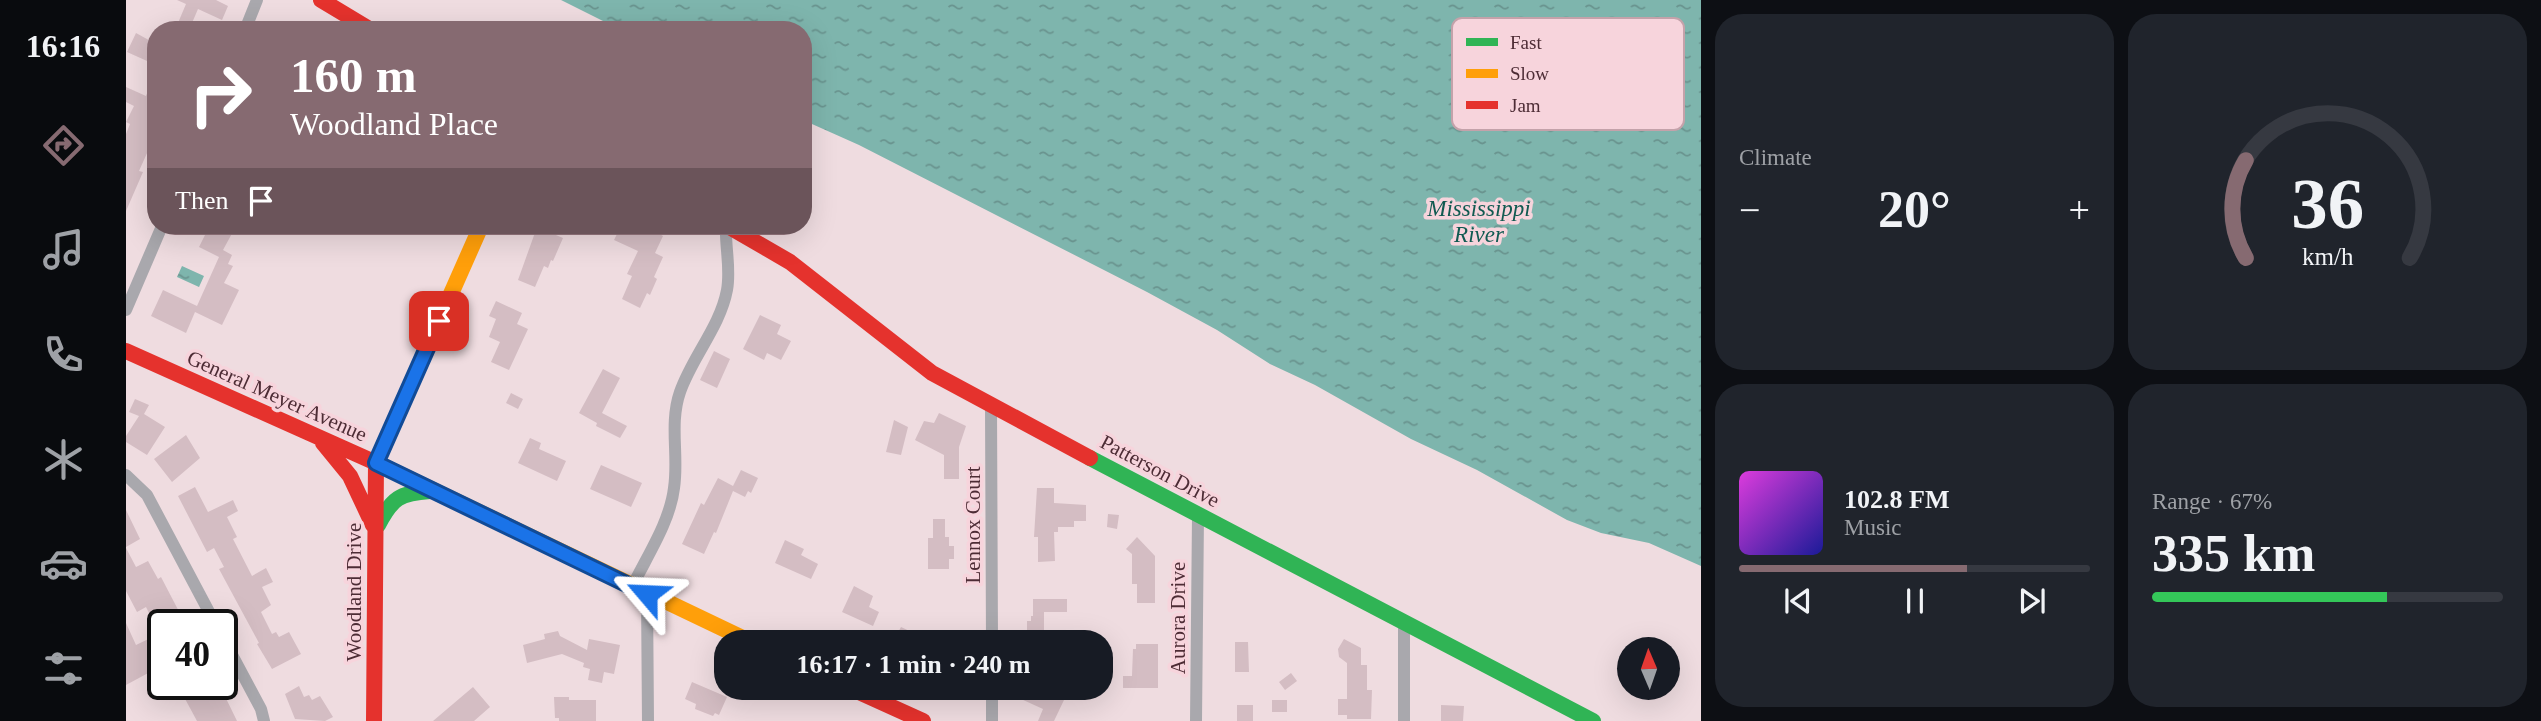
<!DOCTYPE html>
<html lang="en">
<head>
<meta charset="utf-8">
<style>
	:root { --surface:#171b24; --page:#20242c; --text:#f1f3f6; --muted:#9ea1a6; --line:#363941; --accent:#866a71 }
	body { margin:0; font-family:"Times New Roman",serif; background:var(--page); color:var(--text); height:100vh; display:flex; flex-direction:column; font-size:26px; white-space:nowrap }
	* { box-sizing:border-box; margin:0 }
	p { font-size:23px; color:var(--muted) }
	.icon { flex:none; width:38px; height:38px; fill:none; stroke:currentColor; stroke-width:2; stroke-linecap:round; stroke-linejoin:round }
	.map { position:relative; flex:1; overflow:hidden }
	.panel { display:flex; flex-direction:column; gap:14px; padding:14px; background:#0d0f14; width:840px }
	.panel>* { flex:none }
	.guide { position:absolute; left:21px; top:21px; width:665px; height:214px; border-radius:28px; box-shadow:0 7px 28px #0002; background:#866a71; color:#fff; overflow:hidden }
	.needle { width:46px; rotate:358deg }
	.fabs { position:absolute; left:1491px; top:637px; display:grid; gap:14px }
	.fabs a { display:grid; place-items:center; width:63px; height:63px; border-radius:50%; background:var(--surface); box-shadow:0 7px 28px #0002; font-size:35px }
	.speed { position:absolute; left:21px; top:609px; display:flex; gap:14px; font-size:35px; font-weight:700; text-align:center }
	.speed>* { display:grid; place-content:center; width:91px; height:91px; border-radius:50%; background:var(--surface); box-shadow:0 7px 28px #0002; line-height:1 }
	.speed .limit { border:4px solid #111; border-radius:10px; background:#fff; color:#111 }
	.pin { position:absolute; display:grid; place-items:center; width:60px; height:60px; color:#fff; margin:-30px; border-radius:14px; box-shadow:0 4px 10px #0006 }
	.me { position:absolute; width:77px; margin:-38px; rotate:296deg; stroke-linejoin:round; filter:drop-shadow(0 0 5px #0008) }
	.turn { display:flex; align-items:center; gap:24px; height:147px; padding:0 28px; font-size:32px }
	.turn .icon { width:91px; height:91px; stroke-width:2.5 }
	.turn b { display:block; font-size:49px; line-height:60px }
	.then { display:flex; align-items:center; height:66px; padding:0 28px; background:#0003; gap:14px; font-size:26px }
	.big { font-size:52px; font-weight:700; line-height:1.1 }
	.panel .tile { flex:1; display:flex; flex-direction:column; justify-content:center; gap:10px; min-width:0; padding:0 24px; border-radius:28px; background:var(--page) }
	.panel .dial { align-items:center; gap:0 }
	.dial svg { height:182px; overflow:visible; fill:none; stroke:var(--line); stroke-width:7; stroke-linecap:round; text-anchor:middle }
	.dial text { fill:var(--text); stroke:none }
	.song { display:flex; align-items:center; gap:21px }
	.cover { width:84px; height:84px; border-radius:10px; background:linear-gradient(135deg,hsl(300 70% 55%),hsl(240 70% 35%)) }
	.played { height:7px; border-radius:4px; background:linear-gradient(90deg,var(--accent) 65%,var(--line) 65%) }
	.keys { display:flex; justify-content:space-around; direction:ltr }
	.heat { display:flex; justify-content:space-between; align-items:center; font-size:38px; direction:ltr }
	.charge { height:10px; border-radius:5px; background:linear-gradient(90deg,#34c759 67%,var(--line) 0) }
	.panel .tiles { flex:1; display:grid; gap:14px; grid-template-columns:repeat(2,1fr) }
	.trip { position:absolute; left:588px; top:630px; width:399px; height:70px; border-radius:28px; background:var(--surface); box-shadow:0 7px 28px #0002; font-weight:700; line-height:70px; text-align:center }
	main { display:flex; flex:1; min-height:0 }
	.menu { display:flex; flex-direction:column; width:126px; justify-content:space-around; align-items:center; background:#090b0e; color:var(--muted) }
	.menu .icon { width:49px; height:49px }
	.menu .on { color:var(--accent) }
	.menu b { font-size:32px; color:var(--text) }
	.map>svg:first-child { display:block }
	.water { fill:url(#water-ripples) }
	.building { fill:#d4bdc3 }
	.lines { fill:none; stroke-linecap:round; stroke-linejoin:round }
	.street { stroke:#a9a8ad; stroke-width:12 }
	.fast { stroke:#30b455; stroke-width:16 }
	.slow { stroke:#ff9f0a; stroke-width:16 }
	.jam { stroke:#e5322d; stroke-width:16 }
	.route-casing { stroke:#114b97; stroke-width:18 }
	.route { stroke:#1a73e8; stroke-width:12 }
	.labels { text-anchor:middle; dominant-baseline:central; stroke-width:7; stroke-linejoin:round; paint-order:stroke }
	.street-label { font-size:21px; fill:#4d2c35; stroke:#f7d4dc }
	.water-label { font-size:23px; font-style:italic; fill:#115a51; stroke:#f7d4dc }
	.key { fill:#f7d4dc; stroke:#c4a2aa; stroke-width:2 }
	.key-label { font-size:19px; fill:#4d2c35 }
</style>
</head>
<body>
<main>
<nav class="menu">
<b>16:16</b>
<svg class="icon on" aria-label="directions" viewBox="0 0 24 24"><path d="M12 3l9 9-9 9-9-9zM9 14v-3h6M13 9l2 2-2 2"/></svg>
<svg class="icon" aria-label="music" viewBox="0 0 24 24"><path d="M9 18V5l10-2v13"/><circle cx="6" cy="18" r="3"/><circle cx="16" cy="16" r="3"/></svg>
<svg class="icon" aria-label="phone" viewBox="0 0 24 24"><path d="M5 4h4l2 5-3 2q2 4 5 5l2-3 5 2v4C11 20 4 13 5 4z"/></svg>
<svg class="icon" aria-label="climate" viewBox="0 0 24 24"><path d="M12 3v18M4 7l16 10M4 17L20 7"/></svg>
<svg class="icon" aria-label="car" viewBox="0 0 24 24"><path d="M5 17H2v-5l4-1 3-4h7l3 4 3 1v5h-3M9 17h6M6 11h13"/><circle cx="7" cy="17" r="2"/><circle cx="17" cy="17" r="2"/></svg>
<svg class="icon" aria-label="filters" viewBox="0 0 24 24"><path d="M4 7h16M4 17h16"/><circle cx="9" cy="7" r="2"/><circle cx="15" cy="17" r="2"/></svg>
</nav>
<div class="map">
<svg width="1575" height="721" viewBox="0 0 1575 721">
	<defs>
		<pattern id="water-ripples" width="26" height="14" patternUnits="userSpaceOnUse" patternTransform="scale(1.75)"><rect width="26" height="14" fill="#7eb5ad"/><path d="M2 4q2-2 4 0t4 0M15 11q2-2 4 0t4 0" fill="none" stroke="#69938e"/></pattern>
	</defs>
	<rect width="100%" height="100%" fill="#efdce0"/>
	<path class="water" d="M 435,0 L 1575,0 L 1575,566 L 1523,543 L 1475,533 L 1441,520 L 1351,470 L 1285,439 L 1189,385 L 1144,364 L 1091,330 L 1021,292 L 733,145 L 677,120 L 677,30 L 495,30 Z
		M 56,266 L 78,276 L 73,287 L 51,277 Z"/>
	<path class="building" d="M 51,0 L 90,0 L 102,6 L 96,20 L 72,9 L 63,30 L 49,30 L 60,4 Z
		M 10,33 L 30,44 L 30,65 L 1,52 Z
		M 29,73 L 30,133 L 13,171 L 17,172 L 0,211 L 0,134 L 4,124 L 0,122 L 8,106 L 0,102 L 0,87 L 20,96 Z
		M 79,226 L 110,226 L 97,250 L 106,255 L 102,264 L 107,266 L 98,283 L 113,290 L 96,325 L 69,312 L 60,333 L 25,316 L 37,290 L 71,306 L 93,257 L 73,247 L 79,235 L 76,233 Z
		M 495,226 L 519,226 L 537,236 L 529,253 L 537,257 L 528,277 L 531,279 L 524,295 L 521,293 L 514,308 L 496,299 L 506,276 L 501,274 L 512,251 L 488,240 Z
		M 411,227 L 437,238 L 427,261 L 425,260 L 422,268 L 418,266 L 409,287 L 392,280 Z
		M 370,301 L 396,313 L 391,324 L 402,329 L 383,370 L 365,362 L 374,342 L 363,337 L 370,319 L 363,316 Z
		M 634,315 L 655,325 L 651,334 L 665,341 L 655,360 L 641,353 L 638,360 L 617,349 Z
		M 588,351 L 604,359 L 591,388 L 574,380 Z
		M 477,369 L 494,378 L 476,413 L 501,426 L 494,438 L 470,426 L 471,423 L 453,413 Z
		M 385,393 L 397,399 L 392,409 L 380,403 Z
		M 9,399 L 23,405 L 18,414 L 39,427 L 21,455 L 0,442 L 0,436 L 13,416 L 3,412 Z
		M 813,413 L 840,426 L 833,447 L 833,479 L 818,479 L 818,455 L 789,440 L 798,421 L 808,423 Z
		M 768,420 L 782,427 L 775,455 L 760,452 Z
		M 60,435 L 74,458 L 46,482 L 28,459 Z
		M 404,438 L 415,443 L 413,449 L 440,461 L 431,481 L 392,463 Z
		M 475,465 L 516,483 L 505,507 L 464,489 Z
		M 615,470 L 632,478 L 625,493 L 622,491 L 619,497 L 607,491 L 590,533 L 588,532 L 578,554 L 556,544 L 575,503 L 578,505 L 592,478 L 607,486 Z
		M 69,487 L 82,512 L 107,500 L 112,511 L 101,517 L 111,537 L 107,539 L 126,576 L 140,568 L 147,582 L 136,587 L 145,605 L 135,612 L 146,634 L 150,632 L 153,637 L 163,632 L 175,654 L 146,669 L 131,644 L 133,643 L 93,569 L 98,567 L 88,548 L 81,552 L 52,496 Z
		M 911,488 L 928,488 L 928,503 L 960,505 L 960,521 L 948,521 L 948,527 L 932,527 L 932,532 L 928,532 L 929,561 L 912,562 L 912,537 L 908,537 Z
		M 0,510 L 14,539 L 0,547 Z
		M 982,514 L 993,515 L 991,529 L 981,527 Z
		M 807,519 L 819,519 L 819,537 L 823,537 L 823,546 L 828,546 L 828,559 L 823,559 L 823,569 L 802,569 L 802,538 L 807,538 Z
		M 1011,537 L 1029,556 L 1029,603 L 1011,603 L 1011,584 L 1006,584 L 1006,554 L 1000,549 Z
		M 659,540 L 678,549 L 675,555 L 692,564 L 685,579 L 649,563 Z
		M 0,548 L 10,567 L 22,561 L 32,579 L 35,577 L 60,625 L 29,625 L 20,607 L 11,612 L 0,591 Z
		M 728,586 L 747,596 L 743,607 L 753,612 L 747,626 L 716,612 Z
		M 907,599 L 941,599 L 941,612 L 918,612 L 918,642 L 901,642 L 901,621 L 905,621 L 905,616 L 907,616 Z
		M 0,623 L 10,645 L 37,632 L 37,665 L 0,685 Z
		M 775,627 L 807,642 L 767,642 Z
		M 432,631 L 434,636 L 461,650 L 463,639 L 494,645 L 488,674 L 478,672 L 476,683 L 462,680 L 464,669 L 457,667 L 458,663 L 436,654 L 401,663 L 397,645 L 419,639 L 418,634 Z
		M 812,631 L 828,631 L 828,642 L 812,642 Z
		M 1218,639 L 1235,648 L 1235,665 L 1241,665 L 1241,690 L 1246,690 L 1245,719 L 1221,719 L 1221,715 L 1212,715 L 1212,699 L 1221,699 L 1221,663 L 1213,657 L 1212,649 Z
		M 1109,642 L 1122,642 L 1123,672 L 1109,672 Z
		M 1010,644 L 1032,644 L 1032,688 L 997,688 L 997,676 L 1006,676 L 1007,649 L 1010,649 Z
		M 1165,673 L 1171,681 L 1159,690 L 1153,682 Z
		M 566,682 L 601,697 L 593,715 L 589,713 L 587,716 L 569,709 L 570,704 L 559,699 Z
		M 51,684 L 93,684 L 111,721 L 71,721 Z
		M 173,686 L 178,697 L 183,695 L 186,700 L 194,696 L 207,717 L 199,721 L 169,719 L 159,694 Z
		M 347,687 L 364,707 L 348,721 L 307,721 Z
		M 901,688 L 910,688 L 938,700 L 928,721 L 912,721 L 917,709 L 895,699 Z
		M 428,697 L 443,697 L 443,700 L 470,700 L 470,721 L 433,721 L 433,718 L 429,718 Z
		M 1146,700 L 1161,700 L 1161,712 L 1146,712 Z
		M 1111,705 L 1127,705 L 1127,721 L 1111,721 Z
		M 1315,705 L 1338,706 L 1337,721 L 1315,721 Z"/>
	<g class="lines">
		<path class="street" d="M 119,30 L 131,0
			M 0,310 L 36,226
			M 865,407 L 866,642
			M 0,475 L 21,495 L 90,625
			M 506,587 C 521,556 544,522 548,488 C 553,456 543,424 554,392 C 566,357 594,327 601,290 C 605,269 599,247 600,226
			M 521,594 L 522,721
			M 96,636 L 135,709 L 138,721
			M 866,688 L 866,721
			M 1070,721 L 1072,515
			M 1278,721 L 1278,623"/>
		<path class="fast" d="M 964,458 L 1467,721
			M 252,525 C 266,498 274,493 304,491"/>
		<path class="slow" d="M 259,443 L 355,226
			M 257,466 L 625,642"/>
		<path class="jam" d="M 195,0 L 245,30
			M 602,226 L 664,262 L 806,373 L 964,458
			M 0,351 L 257,466
			M 197,443 L 224,476 L 247,525
			M 724,688 L 797,721
			M 248,721 L 250,463 L 259,443"/>
	</g>
	<g class="lines">
		<g class="route-casing">
			<path id="route" d="M 313,321 L 250,463 L 521,594"/>
		</g>
		<use href="#route" class="route"/>
	</g>
	<g class="labels">
		<g class="street-label">
			<text transform="translate(151 396) rotate(24)">General Meyer Avenue</text>
			<text transform="translate(1034 471) rotate(28)">Patterson Drive</text>
			<text transform="translate(847 525) rotate(-90)">Lennox Court</text>
			<text transform="translate(228 592) rotate(-90)">Woodland Drive</text>
			<text transform="translate(1052 618) rotate(-90)">Aurora Drive</text>
		</g>
		<g class="water-label">
			<text x="1353" y="208">Mississippi<tspan x="1353" dy="26">River</tspan></text>
		</g>
	</g>
	<rect x="1326" y="18" width="232" height="112" rx="10" class="key"/>
	<rect x="1340" y="38" width="32" height="8" fill="#30b455"/>
	<rect x="1340" y="69" width="32" height="9" fill="#ff9f0a"/>
	<rect x="1340" y="101" width="32" height="8" fill="#e5322d"/>
	<g class="key-label">
		<text x="1384" y="49">Fast</text>
		<text x="1384" y="80">Slow</text>
		<text x="1384" y="112">Jam</text>
	</g>
</svg>
<div class="fabs">
<a><svg class="needle" viewBox="-14 -14 28 28"><path d="M0-13l5 13h-10z" fill="#e53935"/><path d="M0 13l5-13h-10z" fill="#9ea1a6"/></svg></a>
</div>
<div class="speed"><div class="limit">40</div></div>
<div class="pin" style="left:313px;top:321px;background:#d93025"><svg class="icon" aria-label="arrive" viewBox="0 0 24 24"><path d="M6 21V4h12l-3 4 3 4H6"/></svg></div>
<svg class="me" style="left:521px;top:594px" viewBox="-20 -20 40 40"><path d="M0-17L14 15 0 8-14 15z" fill="#1a73e8" stroke="#fff" stroke-width="4"/></svg>
<div class="trip">16:17 · 1 min · 240 m</div>
<div class="guide">
<div class="turn"><svg class="icon" aria-label="right" viewBox="0 0 24 24"><path d="M7 20v-9h11M14 6l5 5-5 5"/></svg><div><b>160 m</b>Woodland Place</div></div>
<div class="then">Then<svg class="icon" aria-label="arrive" viewBox="0 0 24 24"><path d="M6 21V4h12l-3 4 3 4H6"/></svg></div>
</div>
</div>
<section class="panel">
<div class="tiles">
<div class="tile"><p>Climate</p>
<div class="heat"><a>−</a><b class="big">20°</b><a>+</a></div>
</div>
<div class="tile dial"><svg viewBox="0 0 100 80">
<path d="M14 69A42 42 0 1 1 86 69"/>
<path d="M14 69A42 42 0 0 1 14 26" stroke="#866a71"/>
<text x="50" y="56" font-size="32" font-weight="700">36</text>
<text x="50" y="72" font-size="11">km/h</text>
</svg></div>
<div class="tile">
<div class="song"><i class="cover"></i><div><b>102.8 FM</b><p>Music</p></div></div>
<div class="played"></div>
<div class="keys"><svg class="icon" aria-label="previous" viewBox="0 0 24 24"><path d="M18 5L8 12l10 7zM5 5v14"/></svg><svg class="icon" aria-label="pause" viewBox="0 0 24 24"><path d="M8 5v14M16 5v14"/></svg><svg class="icon" aria-label="next" viewBox="0 0 24 24"><path d="M6 5l10 7-10 7zM19 5v14"/></svg></div>
</div>
<div class="tile"><p>Range · 67%</p><b class="big">335 km</b><div class="charge"></div></div>
</div>
</section>
</main>
</body>
</html>
